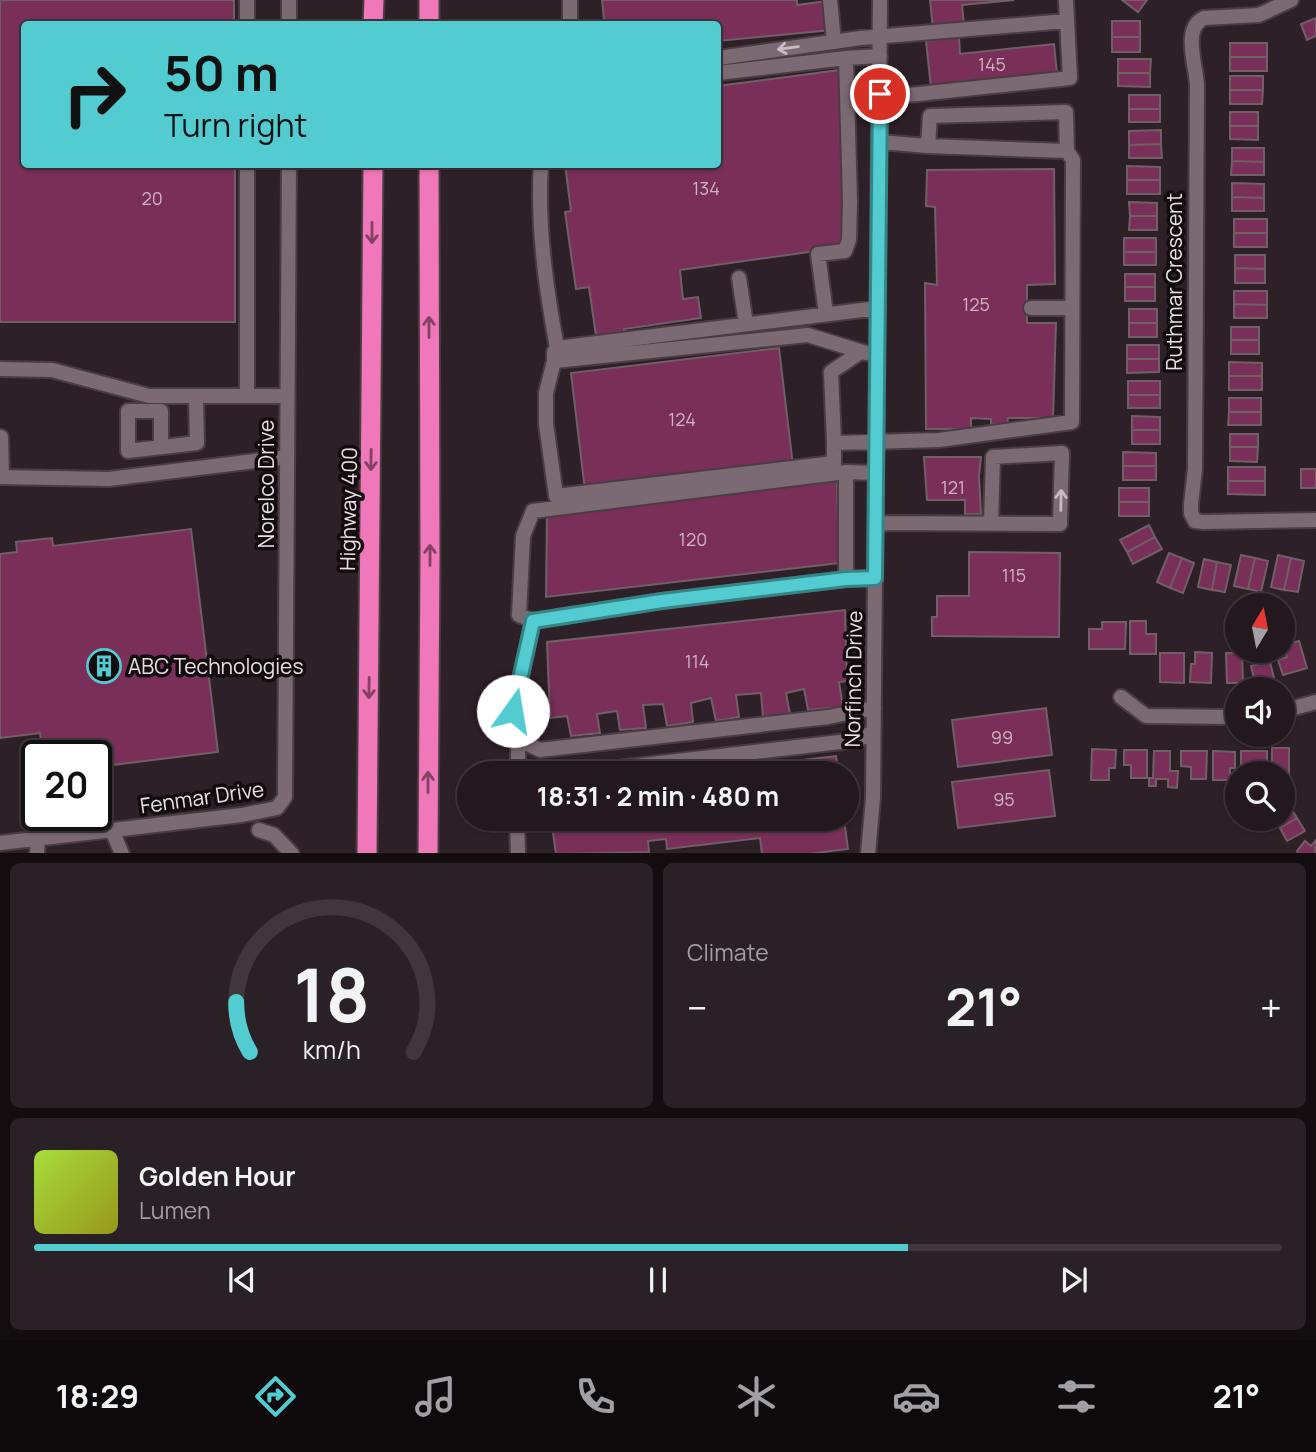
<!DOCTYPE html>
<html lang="en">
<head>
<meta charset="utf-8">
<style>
	:root { --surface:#22181d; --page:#2a2126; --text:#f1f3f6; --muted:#a2a0a4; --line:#3f373b; --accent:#52ccd0 }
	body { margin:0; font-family:Manrope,sans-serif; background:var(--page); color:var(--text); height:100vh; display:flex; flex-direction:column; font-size:26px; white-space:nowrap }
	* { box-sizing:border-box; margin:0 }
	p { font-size:23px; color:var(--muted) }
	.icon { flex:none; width:38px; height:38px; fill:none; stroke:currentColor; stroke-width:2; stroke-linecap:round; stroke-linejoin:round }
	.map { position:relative; height:853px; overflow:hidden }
	.sheet { display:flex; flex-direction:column; gap:10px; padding:10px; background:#130d10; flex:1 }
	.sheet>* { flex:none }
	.hud { position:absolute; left:21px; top:21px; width:700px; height:147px; border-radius:7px; box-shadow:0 2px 5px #0004,0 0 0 2px var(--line); background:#52ccd0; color:#111; overflow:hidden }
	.needle { width:46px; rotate:10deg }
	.buttons { position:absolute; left:1225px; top:593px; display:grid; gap:14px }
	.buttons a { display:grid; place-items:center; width:70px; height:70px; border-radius:50%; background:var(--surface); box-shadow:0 2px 5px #0004,0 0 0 2px var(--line); font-size:35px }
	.speed { position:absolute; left:21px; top:740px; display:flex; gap:14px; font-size:35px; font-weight:700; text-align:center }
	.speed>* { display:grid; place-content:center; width:91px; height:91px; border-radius:50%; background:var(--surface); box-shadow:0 2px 5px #0004,0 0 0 2px var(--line); line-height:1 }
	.speed .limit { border:4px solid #111; border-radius:10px; background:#fff; color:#111 }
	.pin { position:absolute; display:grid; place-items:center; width:60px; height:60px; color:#fff; margin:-30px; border:4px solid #fff; border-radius:50%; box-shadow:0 2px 7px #0007 }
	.me { position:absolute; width:77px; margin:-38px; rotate:13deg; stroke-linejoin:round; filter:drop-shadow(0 0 5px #0008) }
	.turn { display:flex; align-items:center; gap:24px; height:147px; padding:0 28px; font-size:32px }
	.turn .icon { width:91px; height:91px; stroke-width:2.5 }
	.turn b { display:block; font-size:49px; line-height:60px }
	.big { font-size:52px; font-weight:700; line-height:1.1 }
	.sheet .card { flex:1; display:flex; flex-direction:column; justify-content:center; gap:10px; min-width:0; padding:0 24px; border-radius:10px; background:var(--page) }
	.sheet .dial { align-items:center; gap:0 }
	.dial svg { height:182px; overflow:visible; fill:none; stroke:var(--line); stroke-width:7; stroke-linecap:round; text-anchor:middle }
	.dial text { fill:var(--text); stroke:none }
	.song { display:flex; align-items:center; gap:21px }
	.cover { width:84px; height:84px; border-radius:10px; background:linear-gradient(135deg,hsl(80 70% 55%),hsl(60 70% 35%)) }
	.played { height:7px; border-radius:4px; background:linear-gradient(90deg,var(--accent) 70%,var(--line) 70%) }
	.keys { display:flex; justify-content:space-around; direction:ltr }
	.heat { display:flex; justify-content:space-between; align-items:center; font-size:38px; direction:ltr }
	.sheet .tiles { flex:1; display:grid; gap:10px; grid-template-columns:1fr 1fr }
	.card:last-child { grid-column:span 2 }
	.trip { position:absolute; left:457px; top:761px; width:402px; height:70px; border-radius:35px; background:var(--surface); box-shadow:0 2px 5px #0004,0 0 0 2px var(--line); font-weight:700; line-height:70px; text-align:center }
	.tabs { display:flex; height:112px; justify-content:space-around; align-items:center; background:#0e0a0c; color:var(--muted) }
	.tabs .icon { width:49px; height:49px }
	.tabs .on { color:var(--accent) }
	.tabs b { font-size:32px; color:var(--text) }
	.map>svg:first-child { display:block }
	.building { fill:#7a2f59; stroke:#705f67; stroke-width:2 }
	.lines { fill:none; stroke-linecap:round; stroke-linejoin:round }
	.minor-casing { stroke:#493c43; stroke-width:18 }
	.highway-casing { stroke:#493c43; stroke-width:23 }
	.minor { stroke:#7b6a72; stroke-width:14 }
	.highway { stroke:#f077b9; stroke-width:19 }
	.oneway { stroke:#c8bcc1 }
	.oneway2 { stroke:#814264 }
	.route-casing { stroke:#358587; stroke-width:18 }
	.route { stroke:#52ccd0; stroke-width:12 }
	.labels { text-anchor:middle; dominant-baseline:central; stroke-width:7; stroke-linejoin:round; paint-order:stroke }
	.number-label { font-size:18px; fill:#cdb3c0 }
	.street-label { font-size:21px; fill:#e9dfe3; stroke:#120c0f }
	.poi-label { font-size:21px; fill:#e9dfe3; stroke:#120c0f; text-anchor:start }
</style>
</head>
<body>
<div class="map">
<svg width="1316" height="854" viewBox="0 0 1316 854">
	<rect width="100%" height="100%" fill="#2e2027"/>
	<path class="building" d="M 0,0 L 234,0 L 234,24 L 24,24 L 24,164 L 235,164 L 235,322 L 0,322 Z
		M 602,0 L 797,0 L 797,5 L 827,1 L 831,30 L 718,41 L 718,24 L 588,24 L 588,21 L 604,20 Z
		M 930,0 L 1014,0 L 962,5 L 964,26 L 933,29 Z
		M 1122,0 L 1147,0 L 1138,12 Z
		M 1316,18 L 1316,36 L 1307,40 L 1301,24 Z
		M 1112,21 L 1140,21 L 1140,37 L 1112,37 Z
		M 959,37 L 960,54 L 1054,44 L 1057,74 L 931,88 L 926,41 Z
		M 1112,37 L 1140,37 L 1140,52 L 1112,52 Z
		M 1230,43 L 1267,43 L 1267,57 L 1230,57 Z
		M 1230,57 L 1267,57 L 1267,71 L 1230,71 Z
		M 1118,59 L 1151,59 L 1150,73 L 1118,73 Z
		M 840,70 L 845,247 L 680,270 L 683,299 L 698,297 L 701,318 L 624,329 L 626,339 L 597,343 L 589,287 L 576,289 L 565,212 L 571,211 L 565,164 L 718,164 L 718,86 Z
		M 1118,73 L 1150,73 L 1150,87 L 1118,86 Z
		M 1230,76 L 1263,76 L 1263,90 L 1230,90 Z
		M 1230,90 L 1263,90 L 1262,104 L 1230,104 Z
		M 1129,95 L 1160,95 L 1160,109 L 1129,109 Z
		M 1129,109 L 1160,109 L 1160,122 L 1129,122 Z
		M 1230,112 L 1258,112 L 1258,126 L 1230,126 Z
		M 1230,126 L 1258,126 L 1258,140 L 1230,139 Z
		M 1161,130 L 1161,144 L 1129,145 L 1129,131 Z
		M 1161,144 L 1162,158 L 1129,158 L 1129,145 Z
		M 1232,148 L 1264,148 L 1264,162 L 1232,161 Z
		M 1232,161 L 1264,162 L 1264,175 L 1231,175 Z
		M 1127,166 L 1160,167 L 1160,180 L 1127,180 Z
		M 1054,169 L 1055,284 L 1027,285 L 1027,323 L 1056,323 L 1053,418 L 1008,418 L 1007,425 L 991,424 L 991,419 L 971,418 L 971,429 L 926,429 L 925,283 L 937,285 L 935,207 L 926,206 L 927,170 Z
		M 1127,180 L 1160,180 L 1160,194 L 1127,194 Z
		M 1232,183 L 1264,184 L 1264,198 L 1232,197 Z
		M 1232,197 L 1264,198 L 1264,211 L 1232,211 Z
		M 1129,202 L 1157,203 L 1157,216 L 1130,216 Z
		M 1130,216 L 1157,216 L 1157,230 L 1129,230 Z
		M 1234,219 L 1267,219 L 1267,233 L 1234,233 Z
		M 1234,233 L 1267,233 L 1267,247 L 1234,247 Z
		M 1124,238 L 1156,238 L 1156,252 L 1124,252 Z
		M 1124,252 L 1156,252 L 1156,265 L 1124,265 Z
		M 1235,255 L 1265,255 L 1265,269 L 1235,268 Z
		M 1235,268 L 1265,269 L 1265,283 L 1235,283 Z
		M 1125,274 L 1155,274 L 1155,287 L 1125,287 Z
		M 1125,287 L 1155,287 L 1155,301 L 1125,301 Z
		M 1234,291 L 1267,291 L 1267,305 L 1234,304 Z
		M 1234,304 L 1267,305 L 1267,318 L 1234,318 Z
		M 1129,309 L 1157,309 L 1157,323 L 1129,323 Z
		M 1129,323 L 1157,323 L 1157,337 L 1129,337 Z
		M 1231,327 L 1259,327 L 1259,340 L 1231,340 Z
		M 1231,340 L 1259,340 L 1259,354 L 1231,354 Z
		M 1127,345 L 1159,345 L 1159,359 L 1127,359 Z
		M 779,348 L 793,466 L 585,491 L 571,373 Z
		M 1127,359 L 1159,359 L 1159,372 L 1127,373 Z
		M 1229,362 L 1262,363 L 1262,376 L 1229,376 Z
		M 1229,376 L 1262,376 L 1262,390 L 1229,390 Z
		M 1128,381 L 1160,381 L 1160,395 L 1128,395 Z
		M 1128,395 L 1160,395 L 1160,408 L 1128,408 Z
		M 1229,398 L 1261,398 L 1261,412 L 1229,412 Z
		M 1229,412 L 1261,412 L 1261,425 L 1228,425 Z
		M 1132,416 L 1160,417 L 1160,430 L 1132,430 Z
		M 1132,430 L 1160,430 L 1160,444 L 1132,444 Z
		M 1230,434 L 1258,434 L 1258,447 L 1230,447 Z
		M 1230,447 L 1258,447 L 1257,462 L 1230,461 Z
		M 1123,452 L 1156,453 L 1156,466 L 1123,466 Z
		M 924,457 L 981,457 L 979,476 L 981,514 L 965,514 L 965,500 L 927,500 Z
		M 1123,466 L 1156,466 L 1156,480 L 1123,480 Z
		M 1228,467 L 1265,467 L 1265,481 L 1228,481 Z
		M 1301,469 L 1316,469 L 1316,488 L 1301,488 Z
		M 837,481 L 839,563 L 546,597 L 547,514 Z
		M 1228,481 L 1265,481 L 1265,495 L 1228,494 Z
		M 1119,488 L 1149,488 L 1149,502 L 1119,502 Z
		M 1119,502 L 1149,502 L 1149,516 L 1119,516 Z
		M 1149,525 L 1155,537 L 1127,552 L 1120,540 Z
		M 191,529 L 218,752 L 96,767 L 96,756 L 43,756 L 40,733 L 0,738 L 0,554 L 17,552 L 16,542 L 52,538 L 53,546 Z
		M 1155,537 L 1162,549 L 1133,564 L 1127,552 Z
		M 969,552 L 1060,553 L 1059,637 L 932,636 L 932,617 L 937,617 L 937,596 L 969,596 Z
		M 1169,553 L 1182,558 L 1170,588 L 1157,582 Z
		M 1241,555 L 1255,558 L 1248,589 L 1234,586 Z
		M 1278,555 L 1291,558 L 1284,590 L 1271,587 Z
		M 1182,558 L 1194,563 L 1183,593 L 1170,588 Z
		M 1255,558 L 1268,561 L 1261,592 L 1248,589 Z
		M 1291,558 L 1304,561 L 1298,592 L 1284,590 Z
		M 1204,559 L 1217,562 L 1212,590 L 1198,587 Z
		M 1217,562 L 1231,565 L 1225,592 L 1212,590 Z
		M 845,610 L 847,681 L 839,682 L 843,707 L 808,710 L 804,689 L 786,693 L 790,714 L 763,717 L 761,693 L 736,695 L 739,717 L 716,721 L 711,698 L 691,703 L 693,722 L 667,726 L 663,704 L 643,705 L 646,728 L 620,730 L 617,711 L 597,714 L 600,733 L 571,736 L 567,716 L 550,718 L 547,642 Z
		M 1130,621 L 1146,621 L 1146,634 L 1156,634 L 1156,654 L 1130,654 Z
		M 1102,622 L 1126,622 L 1125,649 L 1089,649 L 1089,629 L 1102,629 Z
		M 1299,641 L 1307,668 L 1283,675 L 1278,660 L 1287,657 L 1283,645 Z
		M 1195,652 L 1212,653 L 1211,683 L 1190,682 L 1191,664 L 1195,664 Z
		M 1160,653 L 1184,653 L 1184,683 L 1160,682 Z
		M 1226,653 L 1242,653 L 1243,683 L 1227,683 Z
		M 1270,662 L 1274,678 L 1255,682 L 1251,666 Z
		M 1046,708 L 1052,755 L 958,767 L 952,720 Z
		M 1272,748 L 1289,748 L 1289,791 L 1283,791 L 1283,774 L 1272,774 Z
		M 1092,749 L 1116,750 L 1115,768 L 1109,768 L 1109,780 L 1091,780 Z
		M 1124,750 L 1147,750 L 1147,778 L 1131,778 L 1131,765 L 1124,765 Z
		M 1154,751 L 1170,751 L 1170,771 L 1178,771 L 1177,788 L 1168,787 L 1168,779 L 1156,779 L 1156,786 L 1149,786 L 1149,778 L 1153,778 Z
		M 1181,751 L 1207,751 L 1206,779 L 1191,779 L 1191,767 L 1181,766 Z
		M 1213,751 L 1235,752 L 1235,768 L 1230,768 L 1230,780 L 1213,780 Z
		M 1241,751 L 1267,751 L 1267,769 L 1259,768 L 1259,774 L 1241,774 Z
		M 836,756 L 838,774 L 752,774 L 751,766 Z
		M 1049,770 L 1055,816 L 958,828 L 952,782 Z
		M 1288,804 L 1297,818 L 1280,828 L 1274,819 L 1283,819 L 1283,807 Z
		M 1297,818 L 1305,831 L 1287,841 L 1280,828 Z
		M 551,819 L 844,819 L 848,849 L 808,854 L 762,854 L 760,838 L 667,849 L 666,839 L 648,841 L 649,852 L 556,854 Z
		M 1316,840 L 1315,854 L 1299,854 L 1297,851 L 1305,841 L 1311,846 Z"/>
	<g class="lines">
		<g class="minor-casing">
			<path id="minor" d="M 830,0 L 834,42
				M 1291,0 L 1259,15 L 1204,18 C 1182,28 1196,65 1197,85 L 1195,469 L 1191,504 L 1191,513 L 1195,521 L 1203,522 L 1316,520
				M 247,24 L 247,0
				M 289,24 L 289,0
				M 570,24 L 570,0
				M 718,58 L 861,38 L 1067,21
				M 718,73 L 846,58
				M 880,98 L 1070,78 L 1066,0
				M 928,146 L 1067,151
				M 541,164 C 537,226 546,288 557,348 L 878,308
				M 739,278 L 746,324
				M 1031,308 L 1072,308
				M 826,314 L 818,254 L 845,251 L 849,240 L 850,202 L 846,58 L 880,56
				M 554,352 L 554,361 L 808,335 L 866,353
				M 859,353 L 831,372 L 834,443 L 939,440 L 1072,422 L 1073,160 L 1067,151 L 1066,112 L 930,116 L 928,146 L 880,142
				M 554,361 L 546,393 L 546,424 L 556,496 L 834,463 L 834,443
				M 0,369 L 52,370 L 149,396 L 287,396
				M 247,396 L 247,164
				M 1,437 L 2,477
				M 161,447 L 161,411 L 128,411 L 128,451 L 197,443 L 196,396
				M 846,472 L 533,511 L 523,536 L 519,615 L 533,621 L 661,601 L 846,579 L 846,472 L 876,473
				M 0,477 L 109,479 L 287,457
				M 876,523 L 1060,524 L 1062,453 L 993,457 L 991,523
				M 846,579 L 875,578
				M 533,621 L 513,711 L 518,739 L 540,750 L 828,717 L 874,708
				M 1121,697 L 1146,716 L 1237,717
				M 1283,711 L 1316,702
				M 518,774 L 518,739
				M 566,774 L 857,740 L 873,732
				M 517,819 L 518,854
				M 112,830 L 122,854
				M 259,830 L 274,835 L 292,854
				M 0,843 L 242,815 L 277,808 L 285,797 L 289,164
				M 37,854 L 38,839
				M 868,854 L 873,798 L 880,0"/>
		</g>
		<g class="highway-casing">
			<path id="highway" d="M 373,24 L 374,0
				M 429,24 L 429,0
				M 367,854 L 373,164
				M 428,854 L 430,557 L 429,164"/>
		</g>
		<use href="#minor" class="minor"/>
		<use href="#highway" class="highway"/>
	</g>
	<defs><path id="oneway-shaft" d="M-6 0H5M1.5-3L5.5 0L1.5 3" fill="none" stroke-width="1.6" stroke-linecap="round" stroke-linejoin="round" transform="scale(1.75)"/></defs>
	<g class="oneway">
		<use href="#oneway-shaft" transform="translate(788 48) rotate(172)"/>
		<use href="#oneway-shaft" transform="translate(1061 500) rotate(-89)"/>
	</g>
	<g class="oneway2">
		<use href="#oneway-shaft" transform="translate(372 233) rotate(90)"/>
		<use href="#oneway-shaft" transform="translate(429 327) rotate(-90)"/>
		<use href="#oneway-shaft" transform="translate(371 460) rotate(91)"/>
		<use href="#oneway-shaft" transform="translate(430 555) rotate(-90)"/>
		<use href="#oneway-shaft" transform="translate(369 688) rotate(91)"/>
		<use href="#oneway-shaft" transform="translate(428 782) rotate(-90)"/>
	</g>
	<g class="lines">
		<g class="route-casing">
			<path id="route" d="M 513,711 L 533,621 L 662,601 L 846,579 L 875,578 L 880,94"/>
		</g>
		<use href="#route" class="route"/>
	</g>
	<defs>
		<g id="building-ring" transform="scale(1.75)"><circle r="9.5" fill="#120c0f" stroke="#52ccd0" stroke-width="1.5"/><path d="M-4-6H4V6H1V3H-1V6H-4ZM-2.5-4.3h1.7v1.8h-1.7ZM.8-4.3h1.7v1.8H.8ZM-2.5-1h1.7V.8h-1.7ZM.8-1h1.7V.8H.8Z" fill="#52ccd0"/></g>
	</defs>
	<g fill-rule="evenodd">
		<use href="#building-ring" x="104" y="666"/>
	</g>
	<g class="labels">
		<g class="number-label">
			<text x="992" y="64">145</text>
			<text x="706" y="188">134</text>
			<text x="152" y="198">20</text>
			<text x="976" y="304">125</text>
			<text x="682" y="419">124</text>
			<text x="953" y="487">121</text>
			<text x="693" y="539">120</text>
			<text x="1014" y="575">115</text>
			<text x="697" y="661">114</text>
			<text x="1002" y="737">99</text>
			<text x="1004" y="799">95</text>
		</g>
		<g class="street-label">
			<text transform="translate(1174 282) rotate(-90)">Ruthmar Crescent</text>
			<text transform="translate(266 484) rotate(-90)">Norelco Drive</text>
			<text transform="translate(348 509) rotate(-89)">Highway 400</text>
			<text transform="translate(853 679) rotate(-89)">Norfinch Drive</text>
			<text transform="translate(202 797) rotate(-8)">Fenmar Drive</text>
		</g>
		<g class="poi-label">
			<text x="128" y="666">ABC Technologies</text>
		</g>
	</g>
</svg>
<div class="buttons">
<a><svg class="needle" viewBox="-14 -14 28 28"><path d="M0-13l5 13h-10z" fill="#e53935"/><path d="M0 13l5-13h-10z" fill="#a2a0a4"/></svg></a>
<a><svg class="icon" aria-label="sound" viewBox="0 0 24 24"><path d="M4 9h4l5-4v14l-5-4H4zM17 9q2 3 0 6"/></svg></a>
<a><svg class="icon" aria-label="search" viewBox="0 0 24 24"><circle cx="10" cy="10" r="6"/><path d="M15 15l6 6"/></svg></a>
</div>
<div class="speed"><div class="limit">20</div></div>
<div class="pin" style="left:880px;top:94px;background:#d93025"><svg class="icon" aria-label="arrive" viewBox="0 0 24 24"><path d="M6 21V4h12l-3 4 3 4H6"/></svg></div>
<svg class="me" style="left:513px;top:711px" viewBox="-20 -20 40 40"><circle r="19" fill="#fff"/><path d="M0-13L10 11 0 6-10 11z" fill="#52ccd0"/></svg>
<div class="trip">18:31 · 2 min · 480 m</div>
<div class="hud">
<div class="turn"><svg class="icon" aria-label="right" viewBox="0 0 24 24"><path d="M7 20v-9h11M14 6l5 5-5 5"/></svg><div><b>50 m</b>Turn right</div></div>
</div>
</div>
<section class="sheet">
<div class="tiles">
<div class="card dial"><svg viewBox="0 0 100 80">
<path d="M14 69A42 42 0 1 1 86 69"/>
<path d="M14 69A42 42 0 0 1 8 47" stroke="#52ccd0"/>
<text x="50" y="56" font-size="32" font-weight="700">18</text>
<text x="50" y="72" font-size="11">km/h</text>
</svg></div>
<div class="card"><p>Climate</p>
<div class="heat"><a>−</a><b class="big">21°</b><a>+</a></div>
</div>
<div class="card">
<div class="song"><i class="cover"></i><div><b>Golden Hour</b><p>Lumen</p></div></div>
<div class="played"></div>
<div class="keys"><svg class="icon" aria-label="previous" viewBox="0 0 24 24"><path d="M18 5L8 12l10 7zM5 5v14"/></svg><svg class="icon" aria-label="pause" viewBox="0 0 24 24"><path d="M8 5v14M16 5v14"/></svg><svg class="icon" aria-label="next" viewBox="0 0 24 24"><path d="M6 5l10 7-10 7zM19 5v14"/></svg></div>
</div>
</div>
</section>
<nav class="tabs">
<b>18:29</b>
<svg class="icon on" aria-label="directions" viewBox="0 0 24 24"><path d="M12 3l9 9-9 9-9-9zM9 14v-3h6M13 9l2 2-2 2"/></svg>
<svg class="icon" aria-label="music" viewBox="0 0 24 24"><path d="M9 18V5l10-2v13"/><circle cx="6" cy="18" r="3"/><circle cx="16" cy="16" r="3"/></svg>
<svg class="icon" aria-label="phone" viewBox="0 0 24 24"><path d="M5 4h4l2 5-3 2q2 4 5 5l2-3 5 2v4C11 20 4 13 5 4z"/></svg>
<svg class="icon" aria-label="climate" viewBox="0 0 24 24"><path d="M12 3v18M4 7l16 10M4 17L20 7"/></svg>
<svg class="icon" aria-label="car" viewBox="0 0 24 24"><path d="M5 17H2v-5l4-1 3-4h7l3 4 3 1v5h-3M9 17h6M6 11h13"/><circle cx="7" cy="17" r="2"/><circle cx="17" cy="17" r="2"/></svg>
<svg class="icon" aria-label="filters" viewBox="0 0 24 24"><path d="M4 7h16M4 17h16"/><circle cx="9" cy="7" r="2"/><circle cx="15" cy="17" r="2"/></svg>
<b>21°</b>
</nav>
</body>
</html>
